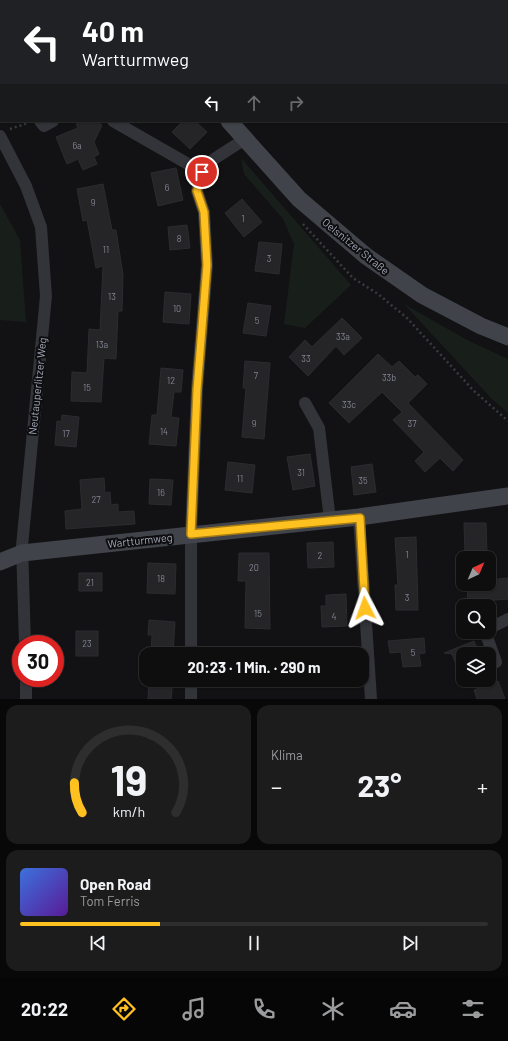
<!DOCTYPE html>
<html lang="de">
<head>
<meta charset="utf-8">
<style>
	:root { --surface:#0e0e0f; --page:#1c1c1d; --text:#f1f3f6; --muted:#9b9c9e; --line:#2e2e2f; --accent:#ffc120 }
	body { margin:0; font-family:Barlow,sans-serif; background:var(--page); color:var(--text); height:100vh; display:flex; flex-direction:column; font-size:15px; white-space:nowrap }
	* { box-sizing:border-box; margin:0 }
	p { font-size:13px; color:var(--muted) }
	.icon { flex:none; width:22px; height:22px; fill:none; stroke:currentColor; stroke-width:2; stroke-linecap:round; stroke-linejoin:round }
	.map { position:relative; height:699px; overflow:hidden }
	.details { display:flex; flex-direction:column; gap:6px; padding:6px; background:#080808; flex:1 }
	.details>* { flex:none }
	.banner { position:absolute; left:0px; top:0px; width:508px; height:122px; box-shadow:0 1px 3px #0004,0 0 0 1px var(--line); background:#202124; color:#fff; overflow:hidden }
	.needle { width:26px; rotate:44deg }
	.controls { position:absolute; left:456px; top:551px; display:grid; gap:8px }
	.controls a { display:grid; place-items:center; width:40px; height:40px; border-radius:8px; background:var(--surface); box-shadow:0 1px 3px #0004,0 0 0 1px var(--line); font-size:20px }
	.speed { position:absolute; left:12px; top:635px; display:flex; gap:8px; font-size:20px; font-weight:700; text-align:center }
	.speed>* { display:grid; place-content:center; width:52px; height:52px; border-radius:50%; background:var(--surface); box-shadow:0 1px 3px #0004,0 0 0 1px var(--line); line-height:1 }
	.speed .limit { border:6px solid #d22; background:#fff; color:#111 }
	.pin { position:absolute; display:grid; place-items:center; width:34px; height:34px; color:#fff; margin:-17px; border:2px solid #fff; border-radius:50%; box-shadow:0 1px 4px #0007 }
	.me { position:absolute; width:44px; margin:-22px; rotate:356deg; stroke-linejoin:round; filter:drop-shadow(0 0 3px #0008) }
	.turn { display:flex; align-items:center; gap:14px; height:84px; padding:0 16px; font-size:18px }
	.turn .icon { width:52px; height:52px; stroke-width:2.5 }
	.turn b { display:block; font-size:28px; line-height:34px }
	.lanes { display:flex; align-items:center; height:38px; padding:0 16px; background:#0003; justify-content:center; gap:20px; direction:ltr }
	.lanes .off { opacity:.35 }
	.big { font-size:30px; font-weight:700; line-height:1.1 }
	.details .card { flex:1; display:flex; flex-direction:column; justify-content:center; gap:6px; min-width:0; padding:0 14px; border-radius:12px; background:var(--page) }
	.details .dial { align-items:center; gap:0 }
	.dial svg { height:104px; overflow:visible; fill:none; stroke:var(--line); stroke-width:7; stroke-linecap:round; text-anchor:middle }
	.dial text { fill:var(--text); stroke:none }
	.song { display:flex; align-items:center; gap:12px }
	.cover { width:48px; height:48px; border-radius:6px; background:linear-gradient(135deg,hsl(220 70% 55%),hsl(270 70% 35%)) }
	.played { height:4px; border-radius:2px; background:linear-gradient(90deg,var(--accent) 30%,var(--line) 30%) }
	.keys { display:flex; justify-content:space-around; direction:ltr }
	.heat { display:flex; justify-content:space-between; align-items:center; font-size:22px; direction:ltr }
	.details .tiles { flex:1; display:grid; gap:6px; grid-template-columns:1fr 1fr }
	.card:last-child { grid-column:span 2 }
	.trip { position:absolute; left:139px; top:647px; width:230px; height:40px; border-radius:12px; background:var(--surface); box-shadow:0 1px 3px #0004,0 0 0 1px var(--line); font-weight:700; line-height:40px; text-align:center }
	.dock { display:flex; height:64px; justify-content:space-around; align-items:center; background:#060606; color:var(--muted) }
	.dock .icon { width:28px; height:28px }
	.dock .on { color:var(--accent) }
	.dock b { font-size:18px; color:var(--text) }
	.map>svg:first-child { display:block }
	.green { fill:#181f1a }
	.building { fill:#252528; stroke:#2c2c30 }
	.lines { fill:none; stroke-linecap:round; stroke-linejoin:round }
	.path { stroke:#393b41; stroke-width:2.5; stroke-dasharray:2 3; stroke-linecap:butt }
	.street { stroke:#33343a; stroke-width:12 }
	.secondary { stroke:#41434a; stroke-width:17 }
	.route-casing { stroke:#a67d15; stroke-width:10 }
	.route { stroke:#ffc120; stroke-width:7 }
	.labels { text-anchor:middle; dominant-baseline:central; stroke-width:4; stroke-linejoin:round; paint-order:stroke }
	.number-label { font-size:9px; fill:#828692 }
	.street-label { font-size:11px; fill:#a2a7b6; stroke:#0d0d0f }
</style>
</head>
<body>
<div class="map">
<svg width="508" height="699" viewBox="0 0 508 699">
	<rect width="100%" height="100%" fill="#121214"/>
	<path class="green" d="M 241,158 L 351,285 L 305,328 L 284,324 L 294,244 L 283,219 L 244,174 Z
		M 0,204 L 20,240 L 26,322 L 0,320 Z
		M 404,304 L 467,340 L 508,359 L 508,413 L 492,399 Z"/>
	<path class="building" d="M 82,121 L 95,121 L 102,125 L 94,142 L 99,154 L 94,157 L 97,164 L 83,170 L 78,159 L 67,164 L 56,137 L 78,128 L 76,124 Z
		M 183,121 L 195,121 L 207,132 L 190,149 L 172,132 Z
		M 176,168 L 183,200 L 158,206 L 151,173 Z
		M 103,184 L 112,230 L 116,230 L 123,275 L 122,311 L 118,311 L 116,359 L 104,358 L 101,402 L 71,401 L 72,372 L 87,373 L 89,329 L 100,330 L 103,266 L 96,268 L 87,220 L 83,221 L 77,189 Z
		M 242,199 L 262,222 L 244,237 L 225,213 Z
		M 187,225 L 190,248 L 170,250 L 168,227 Z
		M 259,242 L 282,244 L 279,274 L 255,271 Z
		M 165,292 L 191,294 L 189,324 L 163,322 Z
		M 248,303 L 271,306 L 266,336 L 243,333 Z
		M 342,318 L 362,338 L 344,355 L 336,346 L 308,376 L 289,357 L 305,340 L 312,347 Z
		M 378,354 L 392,367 L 399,361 L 415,377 L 418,375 L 427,384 L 408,403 L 463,460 L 453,471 L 440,458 L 425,472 L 415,461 L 424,452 L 393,420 L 402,412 L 382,392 L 349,423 L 329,403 Z
		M 245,361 L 270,363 L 264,439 L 242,437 L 246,388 L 243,388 Z
		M 161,368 L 183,370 L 181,392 L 174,392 L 171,417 L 179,418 L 176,446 L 149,444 L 152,415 L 157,415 Z
		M 62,415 L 79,417 L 76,447 L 55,445 L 57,421 L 61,422 Z
		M 310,454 L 315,486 L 293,490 L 287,457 Z
		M 228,462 L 255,465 L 252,493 L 225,490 Z
		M 372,464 L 376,492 L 354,495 L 351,467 Z
		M 104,478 L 105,493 L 110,492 L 111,505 L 118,504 L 118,512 L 134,511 L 135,524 L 66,529 L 65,511 L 82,509 L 80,480 Z
		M 150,479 L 173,480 L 171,505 L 149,504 Z
		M 464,523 L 486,523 L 487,554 L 465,554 Z
		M 416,537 L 418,610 L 396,610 L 395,585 L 398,585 L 395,538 Z
		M 333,542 L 334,567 L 308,568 L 307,543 Z
		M 239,553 L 269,553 L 270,629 L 245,628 L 246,581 L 238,581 Z
		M 148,563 L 176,564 L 175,594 L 147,593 Z
		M 79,573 L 102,573 L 102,591 L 79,591 Z
		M 508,578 L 508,599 L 468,602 L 467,584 L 489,584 L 489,580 Z
		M 346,594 L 347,626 L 322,627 L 321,606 L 326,606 L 326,595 Z
		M 149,620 L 175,622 L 173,654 L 151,653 L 152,635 L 148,635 Z
		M 76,631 L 98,631 L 98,656 L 76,656 Z
		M 424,638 L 425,653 L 419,654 L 421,666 L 403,667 L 401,652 L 390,653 L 388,641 Z
		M 474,641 L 479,654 L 463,654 L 462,680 L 452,654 L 444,653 Z
		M 149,680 L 173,680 L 171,699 L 148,699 Z
		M 498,681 L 505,699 L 477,699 L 474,690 Z"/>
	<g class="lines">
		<path class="path" d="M 10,129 L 28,123
			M 303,224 L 353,278 L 378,294 L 407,318 L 474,391 L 508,421"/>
		<path class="street" d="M 40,121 L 44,126 L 53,121
			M 113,121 L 202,172
			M 0,136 L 26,186 L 41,227 L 46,296 L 22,546 L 25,644
			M 305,403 L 319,428 L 330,520
			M 359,517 L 371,699
			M 191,654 L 191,534 L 197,389 L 207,265 L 204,212 L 197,191 L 202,172 L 214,159 L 245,139
			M 496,662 L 487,637 L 492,627 L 508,619
			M 26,678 L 26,699
			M 191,680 L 191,699"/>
		<path class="secondary" d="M 118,0 L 119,1
			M 229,121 L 299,199 L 366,256 L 422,295 L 481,326 L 508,337
			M 0,562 L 22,553 L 359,517 L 508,496"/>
	</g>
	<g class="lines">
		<g class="route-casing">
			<path id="route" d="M 202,172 L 197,191 L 204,212 L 207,265 L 197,390 L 191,534 L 360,518 L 365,608"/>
		</g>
		<use href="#route" class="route"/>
	</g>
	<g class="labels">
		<g class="number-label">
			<text x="77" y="145">6a</text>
			<text x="167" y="187">6</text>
			<text x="93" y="202">9</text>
			<text x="243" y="218">1</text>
			<text x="179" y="238">8</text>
			<text x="106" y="249">11</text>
			<text x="269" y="258">3</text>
			<text x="112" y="296">13</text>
			<text x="177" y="308">10</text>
			<text x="257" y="320">5</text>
			<text x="343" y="336">33a</text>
			<text x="102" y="344">13a</text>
			<text x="306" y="358">33</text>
			<text x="256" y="375">7</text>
			<text x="389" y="377">33b</text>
			<text x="171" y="380">12</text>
			<text x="87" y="387">15</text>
			<text x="349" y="404">33c</text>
			<text x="254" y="423">9</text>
			<text x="412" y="423">37</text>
			<text x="164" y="431">14</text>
			<text x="66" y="433">17</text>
			<text x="301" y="472">31</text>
			<text x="240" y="478">11</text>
			<text x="363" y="480">35</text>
			<text x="161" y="492">16</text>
			<text x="96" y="499">27</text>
			<text x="407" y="554">1</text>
			<text x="320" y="555">2</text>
			<text x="254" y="567">20</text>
			<text x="161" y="578">18</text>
			<text x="90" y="582">21</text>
			<text x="407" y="597">3</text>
			<text x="258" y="613">15</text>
			<text x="334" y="616">4</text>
			<text x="87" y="643">23</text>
			<text x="413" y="652">5</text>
		</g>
		<g class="street-label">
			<text transform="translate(356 246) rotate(39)">Oelsnitzer Straße</text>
			<text transform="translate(37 386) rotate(-84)">Neutauperlitzer Weg</text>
			<text transform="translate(140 540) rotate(-6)">Wartturmweg</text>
		</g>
	</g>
</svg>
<div class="controls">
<a><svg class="needle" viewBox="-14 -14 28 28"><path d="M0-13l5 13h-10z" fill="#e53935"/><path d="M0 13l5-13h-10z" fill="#9b9c9e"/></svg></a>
<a><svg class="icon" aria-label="search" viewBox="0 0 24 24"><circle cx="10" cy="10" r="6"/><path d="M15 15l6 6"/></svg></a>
<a><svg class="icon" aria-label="layers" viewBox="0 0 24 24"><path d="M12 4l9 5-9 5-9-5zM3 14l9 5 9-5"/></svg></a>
</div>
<div class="speed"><div class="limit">30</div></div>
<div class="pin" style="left:202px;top:172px;background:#d93025"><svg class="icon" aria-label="arrive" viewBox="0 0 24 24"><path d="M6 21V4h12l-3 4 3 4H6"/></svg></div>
<svg class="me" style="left:365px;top:608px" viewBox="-20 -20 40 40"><path d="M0-17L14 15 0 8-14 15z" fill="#ffc120" stroke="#fff" stroke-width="4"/></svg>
<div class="trip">20:23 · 1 Min. · 290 m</div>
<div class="banner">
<div class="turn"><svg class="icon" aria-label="left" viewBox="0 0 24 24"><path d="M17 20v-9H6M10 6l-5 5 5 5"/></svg><div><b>40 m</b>Wartturmweg</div></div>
<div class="lanes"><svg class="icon" aria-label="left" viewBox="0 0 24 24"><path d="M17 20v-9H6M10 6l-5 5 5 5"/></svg><svg class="icon off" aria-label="ahead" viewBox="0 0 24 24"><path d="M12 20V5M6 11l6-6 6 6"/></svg><svg class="icon off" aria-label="right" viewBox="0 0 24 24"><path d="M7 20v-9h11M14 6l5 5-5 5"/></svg></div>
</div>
</div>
<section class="details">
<div class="tiles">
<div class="card dial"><svg viewBox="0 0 100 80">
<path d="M14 69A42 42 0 1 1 86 69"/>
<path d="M14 69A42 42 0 0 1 8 46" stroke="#ffc120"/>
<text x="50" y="56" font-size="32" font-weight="700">19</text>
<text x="50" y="72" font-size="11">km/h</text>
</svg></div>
<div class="card"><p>Klima</p>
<div class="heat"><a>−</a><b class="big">23°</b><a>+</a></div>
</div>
<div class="card">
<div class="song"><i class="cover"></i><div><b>Open Road</b><p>Tom Ferris</p></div></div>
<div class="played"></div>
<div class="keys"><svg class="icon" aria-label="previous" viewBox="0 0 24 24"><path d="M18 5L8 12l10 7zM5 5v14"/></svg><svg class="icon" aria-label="pause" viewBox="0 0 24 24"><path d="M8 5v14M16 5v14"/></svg><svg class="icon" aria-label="next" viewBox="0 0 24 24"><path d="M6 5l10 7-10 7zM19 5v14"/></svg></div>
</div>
</div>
</section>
<nav class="dock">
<b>20:22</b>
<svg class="icon on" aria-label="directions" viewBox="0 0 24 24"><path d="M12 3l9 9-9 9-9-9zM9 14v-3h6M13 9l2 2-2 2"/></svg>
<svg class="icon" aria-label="music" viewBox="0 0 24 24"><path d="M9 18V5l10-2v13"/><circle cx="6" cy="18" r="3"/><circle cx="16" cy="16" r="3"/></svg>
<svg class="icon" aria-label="phone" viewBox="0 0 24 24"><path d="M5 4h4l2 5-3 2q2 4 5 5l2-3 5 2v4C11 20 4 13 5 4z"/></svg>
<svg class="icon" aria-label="climate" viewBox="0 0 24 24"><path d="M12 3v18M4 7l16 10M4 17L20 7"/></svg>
<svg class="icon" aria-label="car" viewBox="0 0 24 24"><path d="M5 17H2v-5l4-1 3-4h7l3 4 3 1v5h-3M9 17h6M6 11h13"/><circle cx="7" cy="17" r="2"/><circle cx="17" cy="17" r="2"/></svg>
<svg class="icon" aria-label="filters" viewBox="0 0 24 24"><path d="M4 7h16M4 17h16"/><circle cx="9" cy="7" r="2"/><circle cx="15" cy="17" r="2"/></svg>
</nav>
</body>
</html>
